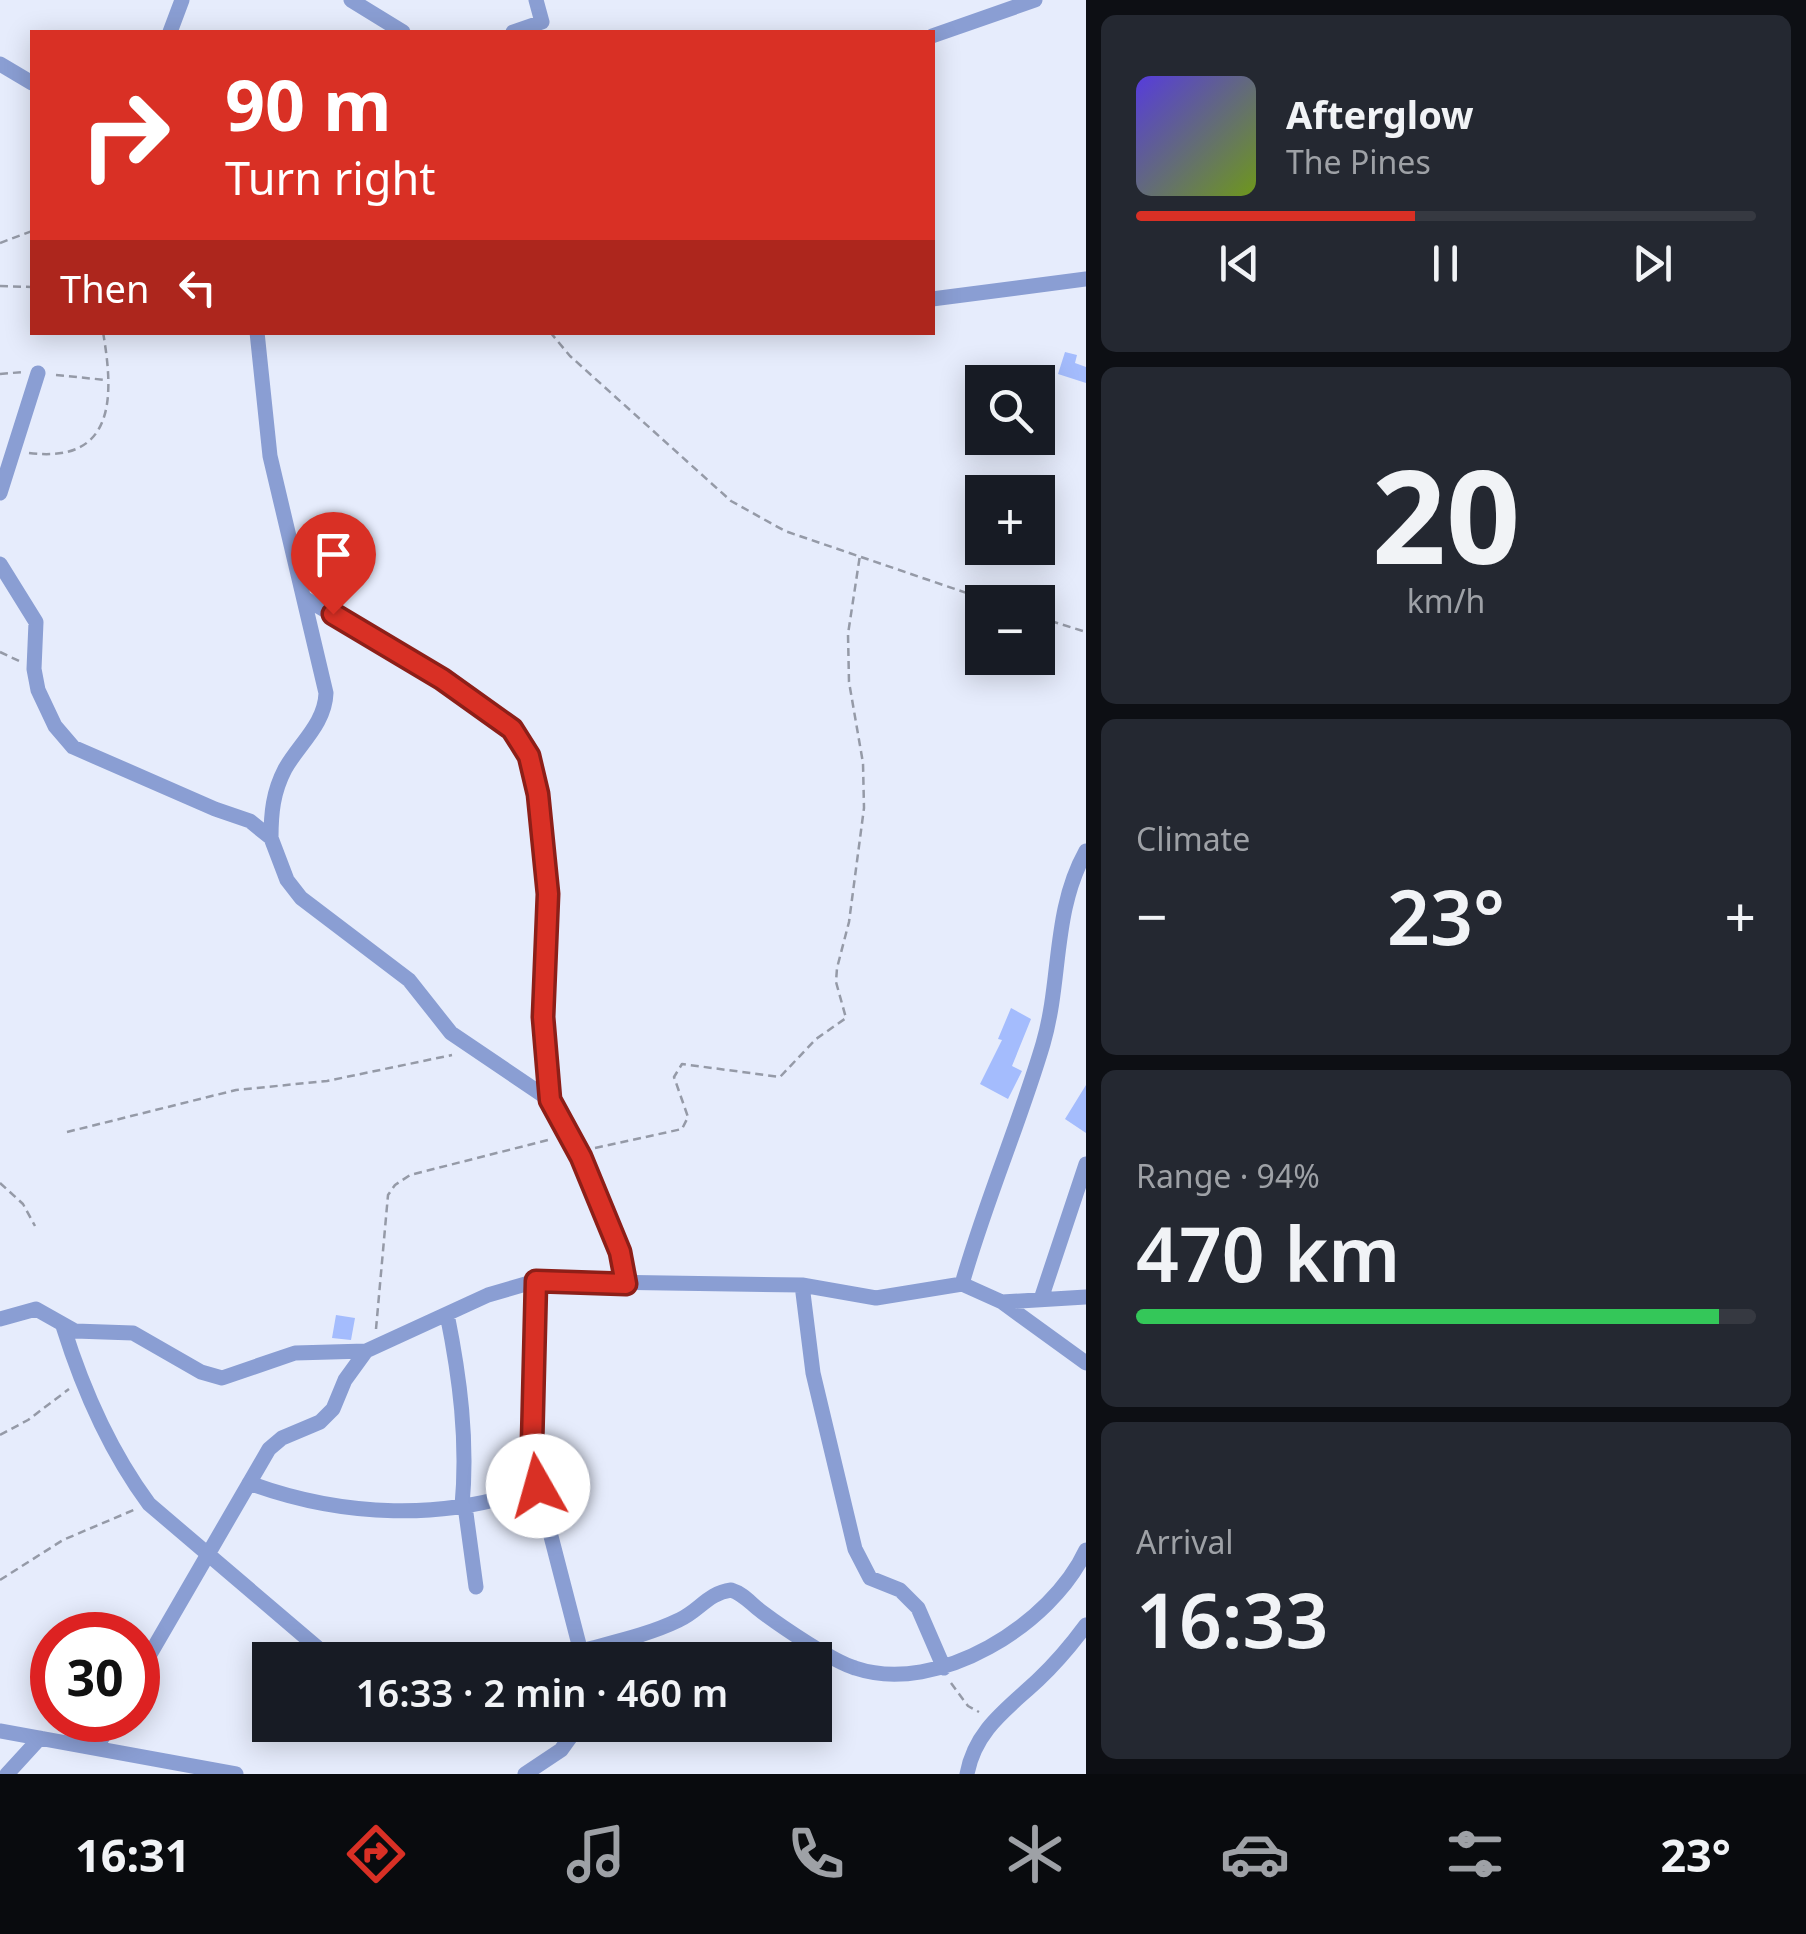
<!DOCTYPE html>
<html lang="en">
<head>
<meta charset="utf-8">
<style>
	:root { --surface:#171b24; --page:#242831; --text:#f1f3f6; --muted:#9ea1a6; --line:#363941; --accent:#d93025 }
	body { margin:0; font-family:"Noto Sans",sans-serif; background:var(--page); color:var(--text); height:100vh; display:flex; flex-direction:column; font-size:38px; white-space:nowrap }
	* { box-sizing:border-box; margin:0 }
	p { font-size:32px; color:var(--muted) }
	.icon { flex:none; width:55px; height:55px; fill:none; stroke:currentColor; stroke-width:2; stroke-linecap:round; stroke-linejoin:round }
	.map { position:relative; flex:1; overflow:hidden }
	.details { display:flex; flex-direction:column; gap:15px; padding:15px; background:#0d0f14; width:720px }
	.details>* { flex:none }
	.top-card { position:absolute; left:30px; top:30px; width:905px; height:305px; border-radius:0px; box-shadow:0 5px 25px #0003; background:#d93025; color:#fff; overflow:hidden }
	.controls { position:absolute; left:965px; top:365px; display:grid; gap:20px }
	.controls a { display:grid; place-items:center; width:90px; height:90px; border-radius:0px; background:var(--surface); box-shadow:0 5px 25px #0003; font-size:50px }
	.speed { position:absolute; left:30px; top:1612px; display:flex; gap:20px; font-size:50px; font-weight:700; text-align:center }
	.speed>* { display:grid; place-content:center; width:130px; height:130px; border-radius:50%; background:var(--surface); box-shadow:0 5px 25px #0003; line-height:1 }
	.speed .limit { border:15px solid #d22; background:#fff; color:#111 }
	.pin { position:absolute; display:grid; place-items:center; width:85px; height:85px; color:#fff; margin:-102px -42px; border-radius:50% 50% 50% 0; rotate:-45deg; box-shadow:0 0 10px #0007 }
	.pin .icon { rotate:45deg }
	.me { position:absolute; width:110px; margin:-55px; rotate:353deg; stroke-linejoin:round; filter:drop-shadow(0 0 8px #0008) }
	.turn { display:flex; align-items:center; gap:35px; height:210px; padding:0 30px; font-size:45px }
	.turn .icon { width:130px; height:130px; stroke-width:2.5 }
	.turn b { display:block; font-size:70px; line-height:85px }
	.then { display:flex; align-items:center; height:95px; padding:0 30px; background:#0003; gap:20px; font-size:38px }
	.big { font-size:75px; font-weight:600; line-height:1.1 }
	.details .card { flex:1; display:flex; flex-direction:column; justify-content:center; gap:15px; min-width:0; padding:0 35px; border-radius:15px; background:var(--page) }
	.details .dial { align-items:center; gap:0 }
	.dial b { font-size:130px; line-height:1 }
	.song { display:flex; align-items:center; gap:30px }
	.cover { width:120px; height:120px; border-radius:15px; background:linear-gradient(135deg,hsl(250 70% 55%),hsl(80 70% 35%)) }
	.played { height:10px; border-radius:5px; background:linear-gradient(90deg,var(--accent) 45%,var(--line) 45%) }
	.keys { display:flex; justify-content:space-around; direction:ltr }
	.heat { display:flex; justify-content:space-between; align-items:center; font-size:55px; direction:ltr }
	.charge { height:15px; border-radius:8px; background:linear-gradient(90deg,#34c759 94%,var(--line) 0) }
	.trip { position:absolute; left:252px; top:1642px; width:580px; height:100px; border-radius:0px; background:var(--surface); box-shadow:0 5px 25px #0003; font-weight:600; line-height:100px; text-align:center }
	.tab-bar { display:flex; height:160px; justify-content:space-around; align-items:center; background:#090b0e; color:var(--muted) }
	.tab-bar .icon { width:70px; height:70px }
	.tab-bar .selected { color:var(--accent) }
	.tab-bar b { font-size:45px; color:var(--text) }
	main { display:flex; flex:1; min-height:0 }
	.map>svg:first-child { display:block }
	.building { fill:#a4bcfd }
	.lines { fill:none; stroke-linecap:round; stroke-linejoin:round }
	.path { stroke:#959aa7; stroke-width:2.5; stroke-dasharray:8 5; stroke-linecap:butt }
	.minor { stroke:#8a9ed3; stroke-width:15 }
	.route-casing { stroke:#8d1f18; stroke-width:25 }
	.route { stroke:#d93025; stroke-width:18 }
</style>
</head>
<body>
<main>
<div class="map">
<svg width="1086" height="1774" viewBox="0 0 1086 1774">
	<rect width="100%" height="100%" fill="#e6ecfc"/>
	<path class="building" d="M 1065,352 L 1077,355 L 1075,363 L 1086,367 L 1086,383 L 1058,374 Z
		M 1011,1008 L 1031,1019 L 1012,1066 L 1022,1071 L 1008,1099 L 980,1084 L 1002,1040 L 998,1039 Z
		M 1086,1085 L 1086,1133 L 1065,1119 Z
		M 336,1315 L 355,1318 L 351,1340 L 332,1338 Z"/>
	<g class="lines">
		<path class="path" d="M 0,243 L 32,231
			M 0,286 L 32,287
			M 550,332 L 570,356 L 731,501 L 785,531 L 993,602
			M 0,374 L 23,372
			M 56,375 L 106,380
			M 29,453 C 116,464 114,396 103,332
			M 1038,617 L 1086,632
			M 0,652 L 19,661
			M 67,1132 L 236,1090 L 327,1081 L 452,1055
			M 595,1148 L 682,1129 L 688,1117 L 674,1077 L 682,1064 L 780,1077 L 816,1039 L 846,1018 L 836,982 L 837,968 L 849,922 L 864,808 L 863,763 L 849,682 L 848,634 L 860,555
			M 0,1183 L 23,1204 L 35,1226
			M 376,1329 L 388,1195 L 395,1185 L 410,1175 L 552,1139
			M 0,1435 L 28,1420 L 69,1389
			M 0,1580 L 63,1540 L 136,1509
			M 951,1683 L 968,1706 L 979,1712"/>
		<path class="minor" d="M 351,0 L 403,32
			M 170,32 L 182,0
			M 513,32 L 542,22 L 536,0
			M 932,36 L 1035,0
			M 0,64 L 32,83
			M 932,299 L 1086,279
			M 257,332 L 270,456 L 326,693 C 325,724 299,744 285,769 C 273,792 271,813 271,838
			M 0,493 L 38,373
			M 0,564 L 36,622 L 34,669 L 38,690 L 55,726 L 73,747 L 215,809 L 250,821 L 271,838 L 287,880 L 301,898 L 409,980 L 451,1033 L 550,1100 L 581,1157 L 620,1252 L 626,1284
			M 306,599 L 442,679 L 512,729 L 529,756 L 538,794 L 548,894 L 543,1017 L 550,1100
			M 536,1281 L 532,1444 L 538,1486 L 583,1660
			M 962,1284 C 985,1202 1019,1125 1043,1044 C 1062,979 1052,912 1086,851
			M 802,1285 L 813,1373 L 855,1549 L 870,1578 L 900,1590 L 918,1608 L 944,1668
			M 1041,1299 L 1086,1164
			M 1002,1302 L 1086,1297
			M 447,1314 C 460,1378 468,1441 462,1506
			M 0,1319 L 36,1309 L 75,1331 L 133,1333 L 201,1372 L 222,1378 L 295,1353 L 366,1351
			M 63,1326 C 83,1390 109,1450 149,1504 L 332,1660
			M 249,1483 C 341,1517 446,1522 538,1486
			M 465,1506 L 476,1587
			M 581,1651 C 614,1642 648,1635 679,1620 C 699,1611 708,1593 731,1590 C 744,1594 751,1604 762,1612 C 782,1627 832,1661 855,1668 C 938,1696 1052,1624 1086,1550
			M 138,1675 L 269,1449 L 282,1438 L 320,1422 L 333,1409 L 345,1380 L 366,1351 L 488,1295 L 536,1281 L 802,1285 L 876,1298 L 962,1284 L 1002,1302 L 1086,1363
			M 0,1731 L 236,1774
			M 97,1747 L 112,1720
			M 7,1774 L 40,1738
			M 525,1774 L 561,1750 L 579,1725
			M 967,1774 C 975,1730 1007,1709 1038,1680 C 1056,1663 1072,1644 1086,1625"/>
	</g>
	<g class="lines">
		<g class="route-casing">
			<path id="route" d="M 333,614 L 442,679 L 512,729 L 529,756 L 538,794 L 548,894 L 543,1017 L 550,1100 L 581,1157 L 620,1252 L 626,1284 L 536,1281 L 532,1444 L 538,1486"/>
		</g>
		<use href="#route" class="route"/>
	</g>
</svg>
<div class="controls">
<a><svg class="icon" aria-label="search" viewBox="0 0 24 24"><circle cx="10" cy="10" r="6"/><path d="M15 15l6 6"/></svg></a>
<a>+</a>
<a>−</a>
</div>
<div class="speed"><div class="limit">30</div></div>
<div class="pin" style="left:333px;top:614px;background:#d93025"><svg class="icon" aria-label="arrive" viewBox="0 0 24 24"><path d="M6 21V4h12l-3 4 3 4H6"/></svg></div>
<svg class="me" style="left:538px;top:1486px" viewBox="-20 -20 40 40"><circle r="19" fill="#fff"/><path d="M0-13L10 11 0 6-10 11z" fill="#d93025"/></svg>
<div class="trip">16:33 · 2 min · 460 m</div>
<div class="top-card">
<div class="turn"><svg class="icon" aria-label="right" viewBox="0 0 24 24"><path d="M7 20v-9h11M14 6l5 5-5 5"/></svg><div><b>90 m</b>Turn right</div></div>
<div class="then">Then<svg class="icon" aria-label="left" viewBox="0 0 24 24"><path d="M17 20v-9H6M10 6l-5 5 5 5"/></svg></div>
</div>
</div>
<section class="details">
<div class="card">
<div class="song"><i class="cover"></i><div><b>Afterglow</b><p>The Pines</p></div></div>
<div class="played"></div>
<div class="keys"><svg class="icon" aria-label="previous" viewBox="0 0 24 24"><path d="M18 5L8 12l10 7zM5 5v14"/></svg><svg class="icon" aria-label="pause" viewBox="0 0 24 24"><path d="M8 5v14M16 5v14"/></svg><svg class="icon" aria-label="next" viewBox="0 0 24 24"><path d="M6 5l10 7-10 7zM19 5v14"/></svg></div>
</div>
<div class="card dial"><b>20</b><p>km/h</p></div>
<div class="card"><p>Climate</p>
<div class="heat"><a>−</a><b class="big">23°</b><a>+</a></div>
</div>
<div class="card"><p>Range · 94%</p><b class="big">470 km</b><div class="charge"></div></div>
<div class="card"><p>Arrival</p><b class="big">16:33</b></div>
</section>
</main>
<nav class="tab-bar">
<b>16:31</b>
<svg class="icon selected" aria-label="directions" viewBox="0 0 24 24"><path d="M12 3l9 9-9 9-9-9zM9 14v-3h6M13 9l2 2-2 2"/></svg>
<svg class="icon" aria-label="music" viewBox="0 0 24 24"><path d="M9 18V5l10-2v13"/><circle cx="6" cy="18" r="3"/><circle cx="16" cy="16" r="3"/></svg>
<svg class="icon" aria-label="phone" viewBox="0 0 24 24"><path d="M5 4h4l2 5-3 2q2 4 5 5l2-3 5 2v4C11 20 4 13 5 4z"/></svg>
<svg class="icon" aria-label="climate" viewBox="0 0 24 24"><path d="M12 3v18M4 7l16 10M4 17L20 7"/></svg>
<svg class="icon" aria-label="car" viewBox="0 0 24 24"><path d="M5 17H2v-5l4-1 3-4h7l3 4 3 1v5h-3M9 17h6M6 11h13"/><circle cx="7" cy="17" r="2"/><circle cx="17" cy="17" r="2"/></svg>
<svg class="icon" aria-label="filters" viewBox="0 0 24 24"><path d="M4 7h16M4 17h16"/><circle cx="9" cy="7" r="2"/><circle cx="15" cy="17" r="2"/></svg>
<b>23°</b>
</nav>
</body>
</html>
